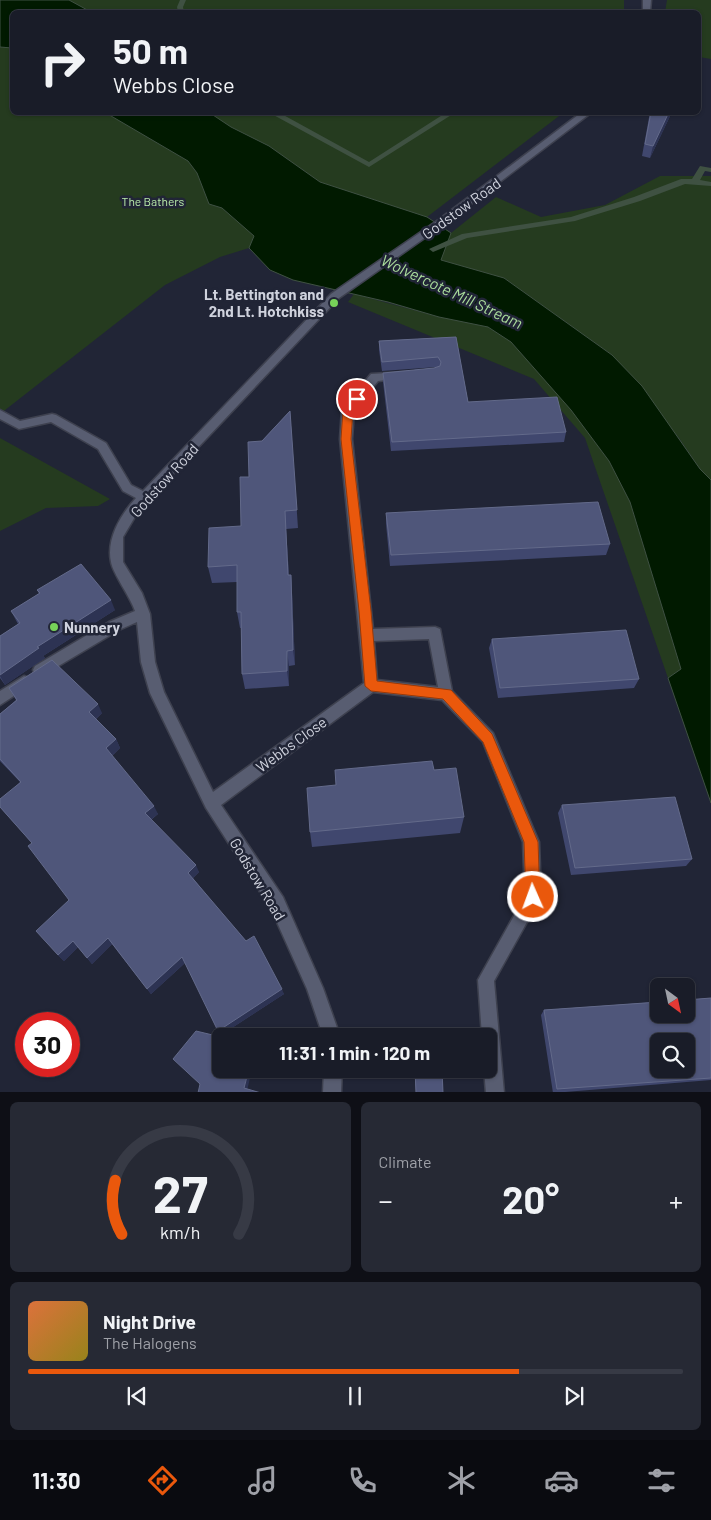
<!DOCTYPE html>
<html lang="en">
<head>
<meta charset="utf-8">
<style>
	:root { --surface:#191c28; --page:#262934; --text:#f1f3f6; --muted:#9fa1a8; --line:#373a45; --accent:#ea580c }
	body { margin:0; font-family:Barlow,sans-serif; background:var(--page); color:var(--text); height:100vh; display:flex; flex-direction:column; font-size:19px; white-space:nowrap }
	* { box-sizing:border-box; margin:0 }
	p { font-size:16px; color:var(--muted) }
	.icon { flex:none; width:28px; height:28px; fill:none; stroke:currentColor; stroke-width:2; stroke-linecap:round; stroke-linejoin:round }
	.map { position:relative; height:1092px; overflow:hidden }
	.panel { display:flex; flex-direction:column; gap:10px; padding:10px; background:#0e0f16; flex:1 }
	.panel>* { flex:none }
	.banner { position:absolute; left:10px; top:10px; width:691px; height:105px; border-radius:8px; box-shadow:0 1px 4px #0004,0 0 0 1px var(--line); background:#191c28; color:var(--text); overflow:hidden }
	.needle { width:32px; rotate:147deg }
	.tools { position:absolute; left:650px; top:978px; display:grid; gap:10px }
	.tools a { display:grid; place-items:center; width:45px; height:45px; border-radius:8px; background:var(--surface); box-shadow:0 1px 4px #0004,0 0 0 1px var(--line); font-size:25px }
	.speed { position:absolute; left:15px; top:1012px; display:flex; gap:10px; font-size:25px; font-weight:700; text-align:center }
	.speed>* { display:grid; place-content:center; width:65px; height:65px; border-radius:50%; background:var(--surface); box-shadow:0 1px 4px #0004,0 0 0 1px var(--line); line-height:1 }
	.speed .limit { border:8px solid #d22; background:#fff; color:#111 }
	.pin { position:absolute; display:grid; place-items:center; width:42px; height:42px; color:#fff; margin:-21px; border:2px solid #fff; border-radius:50%; box-shadow:0 1px 5px #0007 }
	.me { position:absolute; width:55px; margin:-28px; rotate:358deg; stroke-linejoin:round; filter:drop-shadow(0 0 4px #0008) }
	.turn { display:flex; align-items:center; gap:18px; height:105px; padding:0 20px; font-size:22px }
	.turn .icon { width:65px; height:65px; stroke-width:2.5 }
	.turn b { display:block; font-size:35px; line-height:42px }
	.big { font-size:38px; font-weight:700; line-height:1.1 }
	.panel .tile { flex:1; display:flex; flex-direction:column; justify-content:center; gap:8px; min-width:0; padding:0 18px; border-radius:8px; background:var(--page) }
	.panel .dial { align-items:center; gap:0 }
	.dial svg { height:130px; overflow:visible; fill:none; stroke:var(--line); stroke-width:7; stroke-linecap:round; text-anchor:middle }
	.dial text { fill:var(--text); stroke:none }
	.song { display:flex; align-items:center; gap:15px }
	.cover { width:60px; height:60px; border-radius:8px; background:linear-gradient(135deg,hsl(20 70% 55%),hsl(50 70% 35%)) }
	.played { height:5px; border-radius:2px; background:linear-gradient(90deg,var(--accent) 75%,var(--line) 75%) }
	.keys { display:flex; justify-content:space-around; direction:ltr }
	.heat { display:flex; justify-content:space-between; align-items:center; font-size:28px; direction:ltr }
	.panel .tiles { flex:1; display:grid; gap:10px; grid-template-columns:1fr 1fr }
	.tile:last-child { grid-column:span 2 }
	.trip { position:absolute; left:212px; top:1028px; width:285px; height:50px; border-radius:8px; background:var(--surface); box-shadow:0 1px 4px #0004,0 0 0 1px var(--line); font-weight:700; line-height:50px; text-align:center }
	.tabs { display:flex; height:80px; justify-content:space-around; align-items:center; background:#0a0b10; color:var(--muted) }
	.tabs .icon { width:35px; height:35px }
	.tabs .selected { color:var(--accent) }
	.tabs b { font-size:22px; color:var(--text) }
	.map>svg:first-child { display:block }
	.green { fill:#253b1f }
	.water { fill:#011a00; stroke:#3f5142 }
	.lines { fill:none; stroke-linecap:round; stroke-linejoin:round }
	.stream { fill:#3f5142; fill-rule:evenodd }
	.minor-casing { stroke:#3e414f; stroke-width:3 }
	.minor { fill:#585d71; fill-rule:evenodd }
	.wall { fill:#40476e }
	.shaded-wall { fill:#2d3353 }
	.building { fill:#4f567a; stroke:#636a8a; fill-rule:evenodd }
	.route { fill:#ea580c; stroke:#983908 }
	.poi-dot { fill:#77d259; stroke:#212536; stroke-width:2 }
	.labels { text-anchor:middle; dominant-baseline:central; stroke-width:5; stroke-linejoin:round; paint-order:stroke }
	.far-park-label { font-size:12px; fill:#baecab; stroke:#212536 }
	.street-label { font-size:15px; fill:#cfd2dd; stroke:#212536 }
	.poi-label { font-size:15px; font-weight:bold; fill:#cfd2dd; stroke:#212536; text-anchor:end }
	.water-label { font-size:16px; font-style:italic; fill:#aadc9c; stroke:#212536 }
</style>
</head>
<body>
<div class="map">
<svg width="711" height="1093" viewBox="0 0 711 1093">
	<rect width="100%" height="100%" fill="#212536"/>
	<path class="green" d="M 69,0 L 624,0 L 624,12 L 91,12 Z
		M 667,0 L 711,0 L 711,59 L 699,57 L 699,12 L 665,12 Z
		M 0,47 L 12,48 L 12,112 L 106,113 L 188,161 L 197,173 L 209,204 L 222,208 L 254,236 L 249,248 L 220,257 L 165,285 L 0,414 Z
		M 210,113 L 563,113 L 427,217 L 320,182 L 269,146 L 231,127 Z
		M 660,176 L 711,176 L 711,480 L 700,469 L 679,438 L 612,355 L 504,278 L 440,260 L 451,233 L 496,197 L 541,217 L 605,205 Z
		M 354,294 L 439,317 L 488,327 L 511,342 L 572,410 L 609,461 L 630,502 L 681,669 L 668,678 L 585,438 L 534,379 L 348,302 Z
		M 0,438 L 110,499 L 98,506 L 46,508 L 0,531 Z"/>
	<path class="water" d="M 0,0 L 69,0 L 91,12 L 12,12 L 12,48 L 0,47 Z
		M 106,113 L 210,113 L 231,127 L 269,146 L 320,182 L 427,217 L 451,233 L 441,260 L 504,278 L 612,355 L 642,386 L 700,469 L 711,480 L 711,803 L 668,678 L 681,669 L 630,502 L 609,461 L 571,410 L 511,342 L 488,327 L 439,317 L 388,302 L 293,280 L 270,270 L 249,248 L 254,236 L 222,208 L 209,204 L 197,173 L 188,161 Z"/>
	<g class="lines">
		<path class="stream" d="M 180,0 L 186,0 L 183,7 L 184,12 L 178,12 L 177,7 Z
			M 268,112 L 278,112 L 369,162 L 447,112 L 456,112 L 369,167 Z
			M 700,166 L 711,168 L 711,172 L 705,171 L 700,180 L 711,182 L 711,186 L 685,184 L 640,201 L 575,221 L 467,238 L 433,252 L 429,249 L 462,234 L 571,217 L 634,197 L 681,179 L 692,179 Z"/>
		<g class="minor-casing">
			<path id="minor" d="M 643,0 L 651,0 L 650,12 L 643,12 Z
				M 582,112 L 592,112 L 443,225 L 339,298 L 139,510 L 123,537 L 123,562 L 142,593 L 150,614 L 155,662 L 164,692 L 213,792 L 364,683 L 340,439 L 342,409 L 371,374 L 404,372 L 405,375 L 404,378 L 378,381 L 354,410 L 352,439 L 373,629 L 435,627 L 440,629 L 452,691 L 493,733 L 539,842 L 541,897 L 494,981 L 504,1093 L 486,1093 L 484,1069 L 489,1069 L 489,1036 L 482,1036 L 478,980 L 525,896 L 523,842 L 483,742 L 442,700 L 373,692 L 221,805 L 283,897 L 323,988 L 340,1036 L 323,1036 L 307,989 L 271,909 L 206,808 L 150,693 L 141,662 L 137,622 L 119,630 L 45,674 L 40,676 L 35,674 L 33,670 L 35,666 L 109,622 L 135,611 C 130,596 113,574 111,562 C 106,539 121,514 136,498 L 123,491 L 98,449 L 51,422 L 19,429 L 0,419 L 0,410 L 20,421 L 52,414 L 56,415 L 106,443 L 131,485 L 143,491 L 331,294 L 437,221 ZM 429,639 L 438,687 L 377,680 L 374,641 Z
				M 24,676 L 29,678 L 31,682 L 29,686 L 0,705 L 0,691 Z
				M 324,1069 L 342,1069 L 341,1093 L 323,1093 Z"/>
		</g>
		<use href="#minor" class="minor"/>
	</g>
	<path class="wall" d="M 650,112 L 672,112 L 650,158 L 642,156 Z
		M 456,337 L 468,402 L 566,432 L 564,442 L 391,451 L 383,382 L 383,373 L 434,368 L 437,367 L 382,371 L 379,350 L 379,341 Z
		M 290,411 L 298,528 L 286,529 L 289,575 L 291,575 L 292,592 L 295,665 L 289,666 L 289,686 L 245,689 L 242,674 L 241,628 L 240,628 L 237,612 L 237,582 L 212,583 L 208,567 L 241,526 L 249,477 L 262,441 Z
		M 386,513 L 610,544 L 606,555 L 390,566 L 386,524 Z
		M 37,590 L 115,610 L 43,656 L 45,658 L 5,685 L 0,678 L 0,636 L 18,624 L 11,611 L 39,594 Z
		M 492,639 L 639,679 L 634,688 L 498,698 L 489,648 Z
		M 9,688 L 102,713 L 96,719 L 116,739 L 120,748 L 112,756 L 158,814 L 151,820 L 199,872 L 193,878 L 284,994 L 221,1035 L 185,963 L 151,994 L 112,944 L 92,964 L 78,947 L 64,961 L 58,955 L 69,900 L 32,843 L 0,807 L 20,782 L 0,761 L 0,714 L 16,700 Z
		M 335,770 L 434,770 L 464,817 L 460,833 L 312,847 L 310,832 L 336,785 Z
		M 562,805 L 692,859 L 686,866 L 571,875 L 558,813 Z
		M 711,998 L 711,1080 L 553,1093 L 541,1015 L 544,1010 Z
		M 415,1069 L 442,1069 L 443,1093 L 416,1093 Z"/>
	<path class="shaded-wall" d="M 669,112 L 672,112 L 650,158 L 653,146 Z
		M 285,511 L 286,529 L 290,592 L 288,575 Z
		M 291,575 L 292,592 L 295,665 L 293,650 Z
		M 111,600 L 115,610 L 43,656 L 45,658 L 5,685 L 0,676 L 0,675 L 37,647 Z
		M 287,651 L 289,666 L 289,686 L 287,671 Z
		M 98,704 L 102,713 L 93,721 L 89,712 Z
		M 116,739 L 120,748 L 110,757 L 106,748 Z
		M 154,806 L 158,814 L 149,821 L 145,813 Z
		M 196,865 L 199,872 L 191,880 L 188,873 Z
		M 108,938 L 112,944 L 92,964 L 87,958 Z
		M 73,941 L 78,947 L 64,961 L 58,955 Z
		M 182,957 L 186,962 L 151,994 L 147,989 Z
		M 282,989 L 284,994 L 221,1035 L 218,1031 Z
		M 249,1069 L 252,1069 L 247,1091 L 244,1088 Z"/>
	<path class="building" d="M 651,112 L 669,112 L 653,146 L 645,144 Z
		M 456,337 L 468,402 L 557,397 L 566,432 L 392,442 L 383,373 L 434,368 L 440,366 L 441,362 L 438,357 L 382,362 L 379,341 Z
		M 290,411 L 297,510 L 285,511 L 288,575 L 291,575 L 293,650 L 287,651 L 287,671 L 242,674 L 241,612 L 237,612 L 237,565 L 208,567 L 209,528 L 241,526 L 240,477 L 249,477 L 248,442 L 262,441 Z
		M 598,502 L 610,544 L 391,555 L 386,513 Z
		M 81,564 L 111,600 L 37,647 L 39,648 L 0,675 L 0,636 L 20,623 L 11,611 L 40,593 L 37,590 Z
		M 626,630 L 639,679 L 500,688 L 492,639 Z
		M 52,660 L 98,704 L 89,712 L 116,739 L 106,748 L 154,806 L 145,813 L 196,865 L 188,873 L 246,941 L 254,936 L 282,989 L 218,1031 L 182,957 L 147,989 L 108,938 L 87,958 L 73,941 L 58,955 L 36,931 L 69,900 L 28,846 L 32,843 L 0,807 L 0,799 L 21,782 L 0,759 L 0,714 L 17,700 L 9,688 Z
		M 432,761 L 434,770 L 456,768 L 464,817 L 310,832 L 307,788 L 336,785 L 335,770 Z
		M 675,797 L 692,859 L 575,868 L 562,805 Z
		M 711,998 L 711,1078 L 557,1089 L 544,1010 L 659,1002 L 659,1014 L 686,1014 L 686,1000 ZM 659,1041 L 686,1041 L 686,1069 L 659,1069 Z
		M 196,1031 L 221,1037 L 221,1069 L 249,1069 L 244,1088 L 261,1093 L 198,1093 L 200,1084 L 173,1059 Z
		M 415,1069 L 442,1069 L 443,1093 L 416,1093 Z"/>
	<path class="route" d="M 357,395 L 362,399 L 353,410 L 351,439 L 371,611 L 377,681 L 451,690 L 492,734 L 538,842 L 540,897 L 538,902 L 533,904 L 528,902 L 526,897 L 524,842 L 483,742 L 443,699 L 371,691 L 365,686 L 359,611 L 341,439 L 343,410 L 353,396 Z"/>
	<g class="poi-dot">
		<circle cx="334" cy="303" r="5"/>
		<circle cx="54" cy="627" r="5"/>
	</g>
	<g class="labels">
		<g class="far-park-label">
			<text x="153" y="201">The Bathers</text>
		</g>
		<g class="street-label">
			<text transform="translate(461 208) rotate(-36)">Godstow Road</text>
			<text transform="translate(164 480) rotate(-48)">Godstow Road</text>
			<text transform="translate(291 744) rotate(-36)">Webbs Close</text>
			<text transform="translate(258 879) rotate(59)">Godstow Road</text>
		</g>
		<g class="poi-label">
			<text x="324" y="294">Lt. Bettington and<tspan x="324" dy="17">2nd Lt. Hotchkiss</tspan></text>
			<text x="64" y="627" text-anchor="start">Nunnery</text>
		</g>
		<g class="water-label">
			<text transform="translate(452 291) rotate(25)">Wolvercote Mill Stream</text>
		</g>
	</g>
</svg>
<div class="tools">
<a><svg class="needle" viewBox="-14 -14 28 28"><path d="M0-13l5 13h-10z" fill="#e53935"/><path d="M0 13l5-13h-10z" fill="#9fa1a8"/></svg></a>
<a><svg class="icon" aria-label="search" viewBox="0 0 24 24"><circle cx="10" cy="10" r="6"/><path d="M15 15l6 6"/></svg></a>
</div>
<div class="speed"><div class="limit">30</div></div>
<div class="pin" style="left:357px;top:399px;background:#d93025"><svg class="icon" aria-label="arrive" viewBox="0 0 24 24"><path d="M6 21V4h12l-3 4 3 4H6"/></svg></div>
<svg class="me" style="left:533px;top:897px" viewBox="-20 -20 40 40"><circle r="17" fill="#ea580c" stroke="#fff" stroke-width="3"/><path d="M0-11L8 9 0 5-8 9z" fill="#fff"/></svg>
<div class="trip">11:31 · 1 min · 120 m</div>
<div class="banner">
<div class="turn"><svg class="icon" aria-label="right" viewBox="0 0 24 24"><path d="M7 20v-9h11M14 6l5 5-5 5"/></svg><div><b>50 m</b>Webbs Close</div></div>
</div>
</div>
<section class="panel">
<div class="tiles">
<div class="tile dial"><svg viewBox="0 0 100 80">
<path d="M14 69A42 42 0 1 1 86 69"/>
<path d="M14 69A42 42 0 0 1 10 36" stroke="#ea580c"/>
<text x="50" y="56" font-size="32" font-weight="700">27</text>
<text x="50" y="72" font-size="11">km/h</text>
</svg></div>
<div class="tile"><p>Climate</p>
<div class="heat"><a>−</a><b class="big">20°</b><a>+</a></div>
</div>
<div class="tile">
<div class="song"><i class="cover"></i><div><b>Night Drive</b><p>The Halogens</p></div></div>
<div class="played"></div>
<div class="keys"><svg class="icon" aria-label="previous" viewBox="0 0 24 24"><path d="M18 5L8 12l10 7zM5 5v14"/></svg><svg class="icon" aria-label="pause" viewBox="0 0 24 24"><path d="M8 5v14M16 5v14"/></svg><svg class="icon" aria-label="next" viewBox="0 0 24 24"><path d="M6 5l10 7-10 7zM19 5v14"/></svg></div>
</div>
</div>
</section>
<nav class="tabs">
<b>11:30</b>
<svg class="icon selected" aria-label="directions" viewBox="0 0 24 24"><path d="M12 3l9 9-9 9-9-9zM9 14v-3h6M13 9l2 2-2 2"/></svg>
<svg class="icon" aria-label="music" viewBox="0 0 24 24"><path d="M9 18V5l10-2v13"/><circle cx="6" cy="18" r="3"/><circle cx="16" cy="16" r="3"/></svg>
<svg class="icon" aria-label="phone" viewBox="0 0 24 24"><path d="M5 4h4l2 5-3 2q2 4 5 5l2-3 5 2v4C11 20 4 13 5 4z"/></svg>
<svg class="icon" aria-label="climate" viewBox="0 0 24 24"><path d="M12 3v18M4 7l16 10M4 17L20 7"/></svg>
<svg class="icon" aria-label="car" viewBox="0 0 24 24"><path d="M5 17H2v-5l4-1 3-4h7l3 4 3 1v5h-3M9 17h6M6 11h13"/><circle cx="7" cy="17" r="2"/><circle cx="17" cy="17" r="2"/></svg>
<svg class="icon" aria-label="filters" viewBox="0 0 24 24"><path d="M4 7h16M4 17h16"/><circle cx="9" cy="7" r="2"/><circle cx="15" cy="17" r="2"/></svg>
</nav>
</body>
</html>
